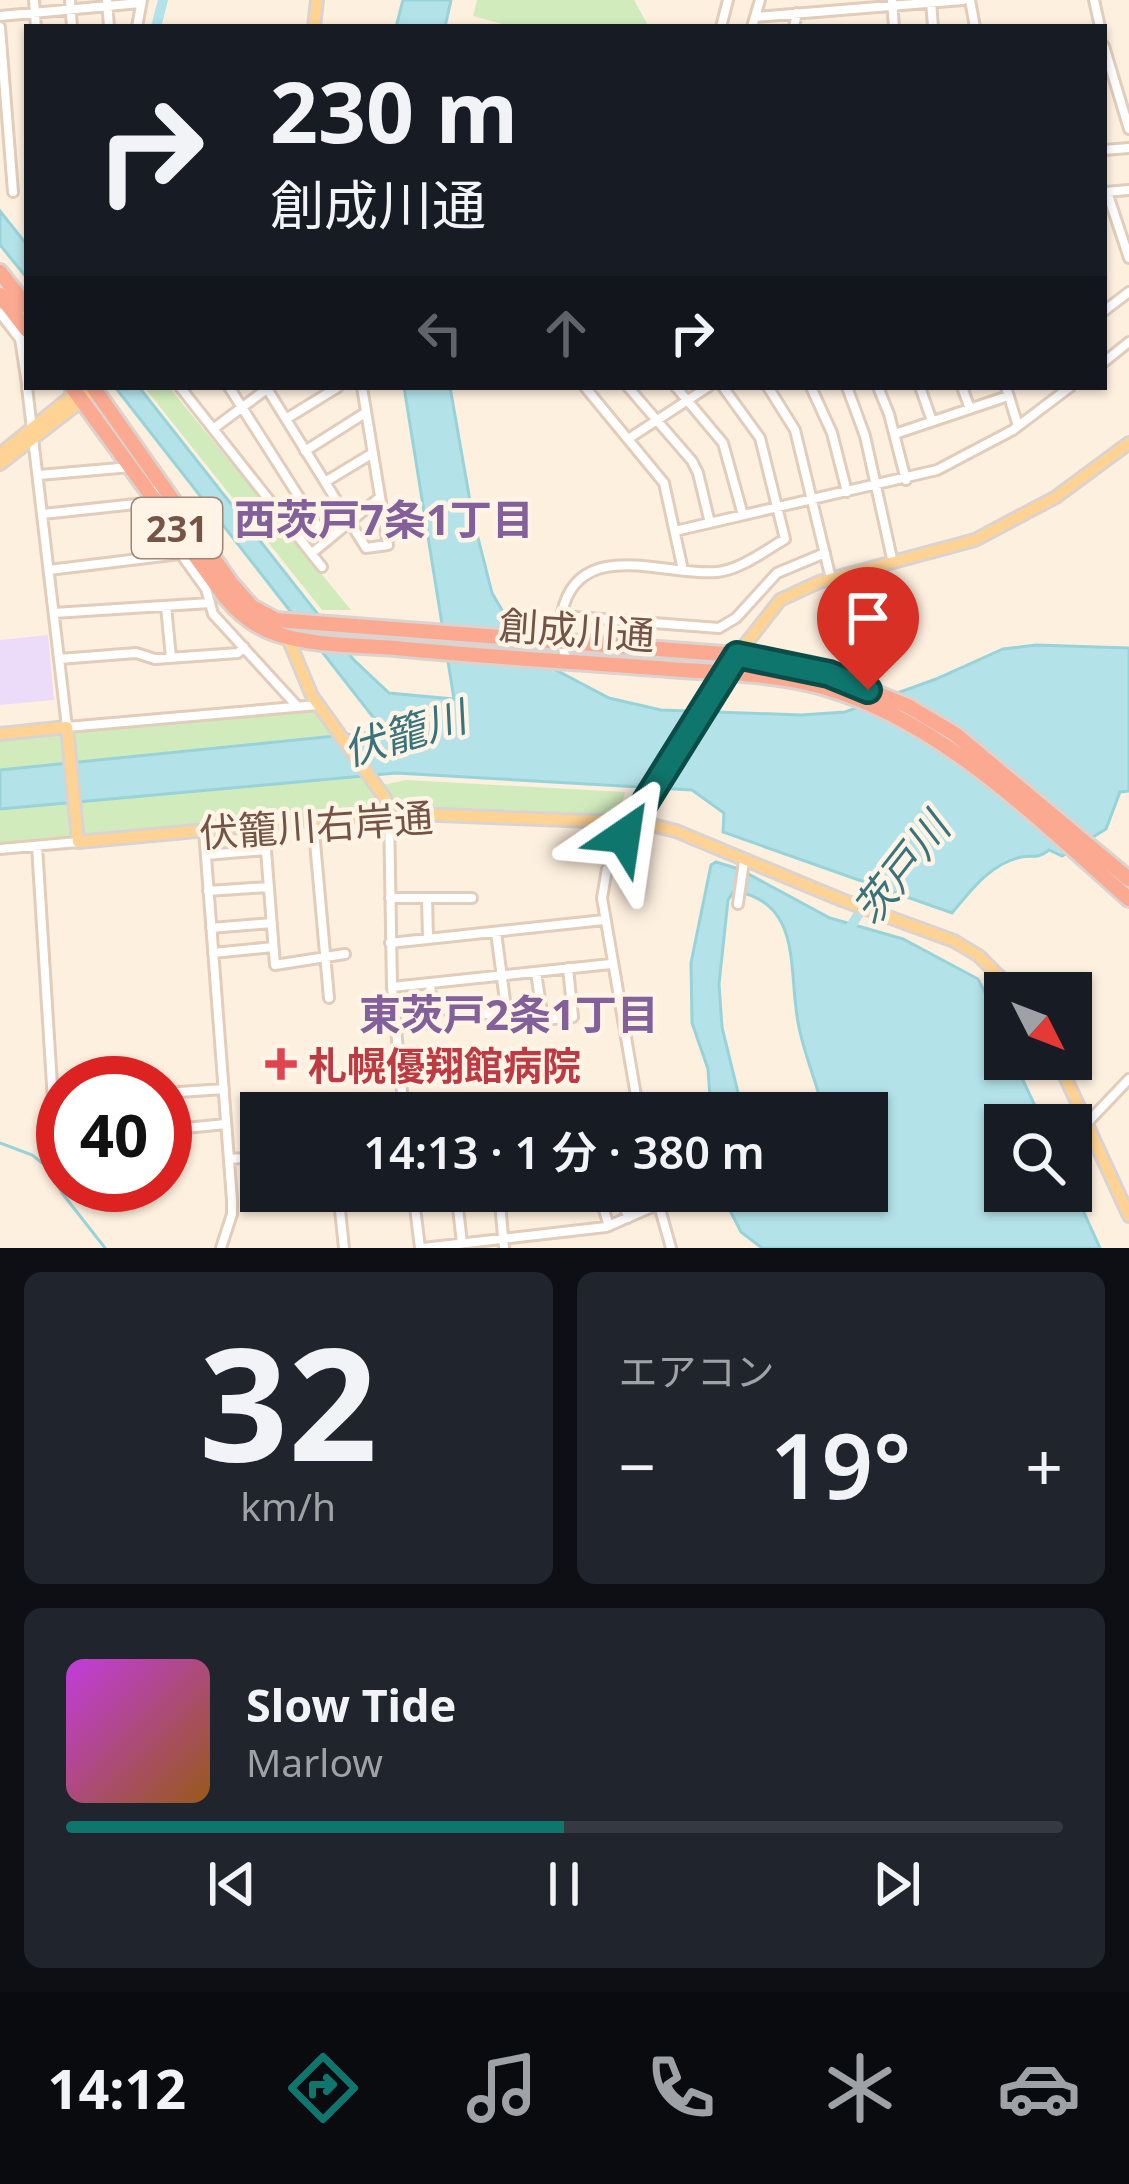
<!DOCTYPE html>
<html lang="ja">
<head>
<meta charset="utf-8">
<style>
	:root { --surface:#171b24; --page:#20242c; --text:#f1f3f6; --muted:#9ea1a6; --line:#363941; --accent:#0f766e }
	body { margin:0; font-family:"Noto Sans","Noto Sans JP",sans-serif; background:var(--page); color:var(--text); height:100vh; display:flex; flex-direction:column; font-size:45px; white-space:nowrap }
	* { box-sizing:border-box; margin:0 }
	p { font-size:39px; color:var(--muted) }
	.icon { flex:none; width:66px; height:66px; fill:none; stroke:currentColor; stroke-width:2; stroke-linecap:round; stroke-linejoin:round }
	.map { position:relative; height:1248px; overflow:hidden }
	.side { display:flex; flex-direction:column; gap:24px; padding:24px; background:#0d0f14; flex:1 }
	.side>* { flex:none }
	.guide { position:absolute; left:24px; top:24px; width:1083px; height:366px; border-radius:0px; box-shadow:0 3px 9px #0004; background:#171b24; color:var(--text); overflow:hidden }
	.needle { width:78px; rotate:132deg }
	.tools { position:absolute; left:984px; top:972px; display:grid; gap:24px }
	.tools a { display:grid; place-items:center; width:108px; height:108px; border-radius:0px; background:var(--surface); box-shadow:0 3px 9px #0004; font-size:60px }
	.speed { position:absolute; left:36px; top:1056px; display:flex; gap:24px; font-size:60px; font-weight:700; text-align:center }
	.speed>* { display:grid; place-content:center; width:156px; height:156px; border-radius:50%; background:var(--surface); box-shadow:0 3px 9px #0004; line-height:1 }
	.speed .limit { border:18px solid #d22; background:#fff; color:#111 }
	.pin { position:absolute; display:grid; place-items:center; width:102px; height:102px; color:#fff; margin:-123px -51px; border-radius:50% 50% 50% 0; rotate:-45deg; box-shadow:0 0 12px #0007 }
	.pin .icon { rotate:45deg }
	.me { position:absolute; width:132px; margin:-66px; rotate:32deg; stroke-linejoin:round; filter:drop-shadow(0 0 9px #0008) }
	.turn { display:flex; align-items:center; gap:42px; height:252px; padding:0 48px; font-size:54px }
	.turn .icon { width:156px; height:156px; stroke-width:2.5 }
	.turn b { display:block; font-size:84px; line-height:102px }
	.lanes { display:flex; align-items:center; height:114px; padding:0 48px; background:#0003; justify-content:center; gap:60px; direction:ltr }
	.lanes .off { opacity:.35 }
	.big { font-size:90px; font-weight:600; line-height:1.1 }
	.side .widget { flex:1; display:flex; flex-direction:column; justify-content:center; gap:18px; min-width:0; padding:0 42px; border-radius:18px; background:var(--page) }
	.side .dial { align-items:center; gap:0 }
	.dial b { font-size:156px; line-height:1 }
	.song { display:flex; align-items:center; gap:36px }
	.cover { width:144px; height:144px; border-radius:18px; background:linear-gradient(135deg,hsl(290 70% 55%),hsl(30 70% 35%)) }
	.played { height:12px; border-radius:6px; background:linear-gradient(90deg,var(--accent) 50%,var(--line) 50%) }
	.keys { display:flex; justify-content:space-around; direction:ltr }
	.heat { display:flex; justify-content:space-between; align-items:center; font-size:66px; direction:ltr }
	.side .tiles { flex:1; display:grid; gap:24px; grid-template-columns:1fr 1fr }
	.widget:last-child { grid-column:span 2 }
	.trip { position:absolute; left:240px; top:1092px; width:648px; height:120px; border-radius:0px; background:var(--surface); box-shadow:0 3px 9px #0004; font-weight:600; line-height:120px; text-align:center }
	.tabs { display:flex; height:192px; justify-content:space-around; align-items:center; background:#090b0e; color:var(--muted) }
	.tabs .icon { width:84px; height:84px }
	.tabs .selected { color:var(--accent) }
	.tabs b { font-size:54px; color:var(--text) }
	.map>svg:first-child { display:block }
	.education { fill:#eddcf9 }
	.green { fill:#d2ebbd }
	.water { fill:#b3e2e8; stroke:#98d3da; stroke-width:3 }
	.lines { fill:none; stroke-linecap:round; stroke-linejoin:round }
	.stream { stroke:#98d3da; stroke-width:3 }
	.river { stroke:#b3e2e8; stroke-width:10 }
	.minor-casing { stroke:#e2ccba; stroke-width:14 }
	.major-casing { stroke:#dbd3cf; stroke-width:16 }
	.highway-casing { stroke:#dbd3cf; stroke-width:20 }
	.minor { stroke:#fff; stroke-width:8 }
	.major { stroke:#ffd394; stroke-width:10 }
	.highway { stroke:#fca991; stroke-width:14 }
	.route-casing { stroke:#0a4d48; stroke-width:30 }
	.route { stroke:#0f766e; stroke-width:21 }
	.health-dot { fill:#e0444e; stroke:#fff4e6; stroke-width:4.5 }
	.labels { text-anchor:middle; dominant-baseline:central; stroke-width:9; stroke-linejoin:round; paint-order:stroke }
	.shield { fill:#fff4e6; stroke:#9e8475; stroke-width:3 }
	.shield-label { font-size:36px; font-weight:bold; fill:#755445 }
	.street-label { font-size:39px; fill:#755445; stroke:#fff4e6 }
	.health-label { font-size:39px; font-weight:bold; fill:#be3a42; stroke:#fff4e6; text-anchor:start }
	.neighbourhood-label { font-size:42px; font-weight:bold; fill:#836099; stroke:#fff4e6 }
	.water-label { font-size:42px; font-style:italic; fill:#39737c; stroke:#fff4e6 }
</style>
</head>
<body>
<div class="map">
<svg width="1129" height="1248" viewBox="0 0 1129 1248">
	<rect width="100%" height="100%" fill="#fef0df"/>
	<path class="education" d="M 48,635 L 54,700 L 0,705 L 0,640 Z"/>
	<path class="green" d="M 477,0 L 634,0 L 649,27 L 514,27 L 473,16 Z
		M 144,387 L 169,387 L 351,610 L 322,610 Z
		M 314,711 L 369,788 L 406,780 L 625,792 L 619,815 L 379,807 L 0,845 L 0,737 Z"/>
	<path class="water" d="M 403,0 L 451,0 L 445,27 L 396,27 Z
		M 0,211 L 27,245 L 27,278 L 0,245 Z
		M 115,387 L 139,387 L 353,659 L 389,693 L 454,699 L 404,387 L 450,387 L 473,518 L 492,593 L 509,622 L 556,670 L 609,698 L 661,710 L 801,715 L 845,712 L 936,679 L 1003,649 L 1036,645 L 1129,648 L 1129,791 L 1120,792 L 1106,829 L 1062,856 L 1049,850 C 1038,859 1034,855 1021,857 C 990,864 971,890 952,913 L 723,832 L 724,813 L 692,790 L 396,773 L 0,809 L 0,770 L 384,731 Z
		M 716,862 L 739,869 L 830,918 L 903,939 L 978,979 L 991,1004 L 991,1030 L 996,1043 L 1005,1046 L 1005,1059 L 1013,1059 L 1044,1125 L 1005,1125 L 1005,1191 L 1071,1191 L 1071,1184 L 1100,1248 L 762,1248 L 741,1232 L 720,1191 L 867,1191 L 867,1113 L 824,1113 C 817,1083 803,1052 798,1022 C 788,970 803,902 734,891 L 728,900 L 719,984 L 722,1027 L 743,1113 L 711,1113 L 708,1069 L 692,1023 L 691,963 L 711,865 Z"/>
	<g class="lines">
		<path class="stream" d="M 0,1143 L 32,1155 L 50,1169 L 62,1193 L 105,1248"/>
		<path class="river" d="M 156,27 L 163,0
			M 846,934 L 884,874"/>
		<g class="minor-casing">
			<path id="minor" d="M 34,0 L 36,27
				M 70,0 L 72,27
				M 107,0 L 109,27
				M 892,0 L 894,27
				M 970,0 L 975,27
				M 1094,0 L 1100,27
				M 931,1 L 933,27
				M 0,16 L 140,3
				M 755,17 L 963,0
				M 0,27 L 13,192
				M 137,27 L 142,0
				M 721,27 L 728,0
				M 752,27 L 760,0
				M 794,27 L 797,13
				M 1104,46 L 1129,129
				M 1104,150 L 1129,148
				M 1105,192 L 1129,190
				M 1107,192 L 1129,258
				M 1104,311 L 1129,292
				M 0,313 L 20,339 L 27,340
				M 20,339 L 27,384
				M 1104,362 L 1129,342
				M 27,387 L 67,727 L 318,705
				M 180,387 L 322,567
				M 229,387 L 327,541
				M 266,387 L 366,548 L 388,545 L 362,387
				M 585,387 L 664,483 L 683,570
				M 628,387 L 692,461 L 698,473 L 710,523
				M 676,387 L 723,443 L 743,515
				M 768,387 L 795,430 L 831,579
				M 811,387 L 832,433 L 847,492
				M 847,387 L 865,436 L 893,563
				M 878,387 L 889,414 L 906,480
				M 920,387 L 932,421
				M 962,387 L 970,409
				M 1006,387 L 1018,426
				M 286,419 L 338,387
				M 213,429 L 268,388
				M 895,434 L 1008,396
				M 628,439 L 708,387
				M 305,451 L 365,413
				M 39,475 L 131,467
				M 325,482 L 373,453
				M 162,486 L 150,494 L 145,504 L 206,589 L 213,614 L 297,706
				M 43,514 L 145,503
				M 675,531 L 937,470 L 1013,430 L 1070,387
				M 312,553 L 379,498
				M 49,570 L 180,554
				M 166,606 L 171,658
				M 54,613 L 210,603
				M 562,616 L 719,628 L 736,618 L 777,573 L 825,553
				M 59,659 L 136,653 L 155,659 L 238,653 L 244,647
				M 567,660 C 559,642 558,625 564,605 C 585,538 669,577 717,572 C 740,570 766,550 785,539 L 760,438 L 723,387
				M 389,813 L 392,987 L 404,1113
				M 313,820 L 329,998
				M 632,823 L 607,869 L 602,898 L 639,1113
				M 264,825 L 275,965 L 345,954
				M 204,830 L 232,1200 L 232,1214 L 221,1248
				M 37,846 L 56,1149
				M 0,849 L 78,842
				M 206,855 L 266,850
				M 208,891 L 269,887
				M 390,898 L 472,898
				M 427,898 L 428,938
				M 738,904 L 744,861
				M 211,928 L 272,923
				M 496,932 L 507,1016
				M 390,943 L 604,920
				M 213,953 L 273,947
				M 536,972 L 543,1020
				M 430,983 L 432,1008 L 543,1020 L 573,1017 L 568,968
				M 392,987 L 611,964
				M 165,1093 L 224,1089
				M 1087,1123 L 1129,1079
				M 165,1130 L 226,1124
				M 229,1159 L 261,1157
				M 338,1191 L 344,1248
				M 413,1191 L 420,1248
				M 456,1191 L 462,1243
				M 499,1191 L 504,1248
				M 598,1191 L 609,1226
				M 621,1191 L 628,1218
				M 655,1191 L 671,1248
				M 414,1195 L 450,1191
				M 423,1248 L 606,1227 L 659,1204"/>
		</g>
		<g class="major-casing">
			<path id="major" d="M 314,27 L 317,0
				M 0,454 L 83,387
				M 0,464 L 88,396
				M 287,636 L 312,696 L 385,798 L 389,813
				M 0,734 L 67,727 L 78,842 L 389,813 L 644,823 L 676,831 L 842,900 L 954,941 L 979,956 L 1016,993
				M 632,823 L 737,655 L 780,600 L 819,582 L 975,540 L 1056,497 L 1129,443
				M 1057,1059 L 1129,1216"/>
		</g>
		<g class="highway-casing">
			<path id="highway" d="M 0,272 L 27,307
				M 0,295 L 27,330
				M 72,387 L 226,598 C 240,615 255,627 277,634 C 314,646 357,645 395,648 C 486,657 577,662 669,669 C 720,673 773,673 823,687 C 942,721 1038,819 1129,899
				M 93,387 L 231,583 L 252,607 L 276,620 L 737,655 L 829,674 L 908,706 L 955,734 L 1129,879"/>
		</g>
		<use href="#minor" class="minor"/>
		<use href="#major" class="major"/>
		<use href="#highway" class="highway"/>
	</g>
	<g class="lines">
		<g class="route-casing">
			<path id="route" d="M 624,836 L 737,655 L 829,674 L 868,690"/>
		</g>
		<use href="#route" class="route"/>
	</g>
	<path class="health-dot" d="M275 1046h12v12h12v12h-12v12h-12v-12h-12v-12h12z"/>
	<g class="labels">
		<rect class="shield" x="132" y="498" width="90" height="60" rx="9"/>
		<g class="shield-label">
			<text x="177" y="528">231</text>
		</g>
		<g class="street-label">
			<text transform="translate(577 629) rotate(4)">創成川通</text>
			<text transform="translate(316 824) rotate(-4)">伏籠川右岸通</text>
		</g>
		<g class="health-label">
			<text x="308" y="1064">札幌優翔館病院</text>
		</g>
		<g class="neighbourhood-label">
			<text x="384" y="518">西茨戸7条1丁目</text>
			<text x="509" y="1013">東茨戸2条1丁目</text>
		</g>
		<g class="water-label">
			<text transform="translate(404 732) rotate(-17)">伏籠川</text>
			<text transform="translate(900 868) rotate(-52)">茨戸川</text>
		</g>
	</g>
</svg>
<div class="tools">
<a><svg class="needle" viewBox="-14 -14 28 28"><path d="M0-13l5 13h-10z" fill="#e53935"/><path d="M0 13l5-13h-10z" fill="#9ea1a6"/></svg></a>
<a><svg class="icon" aria-label="search" viewBox="0 0 24 24"><circle cx="10" cy="10" r="6"/><path d="M15 15l6 6"/></svg></a>
</div>
<div class="speed"><div class="limit">40</div></div>
<div class="pin" style="left:868px;top:690px;background:#d93025"><svg class="icon" aria-label="arrive" viewBox="0 0 24 24"><path d="M6 21V4h12l-3 4 3 4H6"/></svg></div>
<svg class="me" style="left:624px;top:836px" viewBox="-20 -20 40 40"><path d="M0-17L14 15 0 8-14 15z" fill="#0f766e" stroke="#fff" stroke-width="4"/></svg>
<div class="trip">14:13 · 1 分 · 380 m</div>
<div class="guide">
<div class="turn"><svg class="icon" aria-label="right" viewBox="0 0 24 24"><path d="M7 20v-9h11M14 6l5 5-5 5"/></svg><div><b>230 m</b>創成川通</div></div>
<div class="lanes"><svg class="icon off" aria-label="left" viewBox="0 0 24 24"><path d="M17 20v-9H6M10 6l-5 5 5 5"/></svg><svg class="icon off" aria-label="ahead" viewBox="0 0 24 24"><path d="M12 20V5M6 11l6-6 6 6"/></svg><svg class="icon" aria-label="right" viewBox="0 0 24 24"><path d="M7 20v-9h11M14 6l5 5-5 5"/></svg></div>
</div>
</div>
<section class="side">
<div class="tiles">
<div class="widget dial"><b>32</b><p>km/h</p></div>
<div class="widget"><p>エアコン</p>
<div class="heat"><a>−</a><b class="big">19°</b><a>+</a></div>
</div>
<div class="widget">
<div class="song"><i class="cover"></i><div><b>Slow Tide</b><p>Marlow</p></div></div>
<div class="played"></div>
<div class="keys"><svg class="icon" aria-label="previous" viewBox="0 0 24 24"><path d="M18 5L8 12l10 7zM5 5v14"/></svg><svg class="icon" aria-label="pause" viewBox="0 0 24 24"><path d="M8 5v14M16 5v14"/></svg><svg class="icon" aria-label="next" viewBox="0 0 24 24"><path d="M6 5l10 7-10 7zM19 5v14"/></svg></div>
</div>
</div>
</section>
<nav class="tabs">
<b>14:12</b>
<svg class="icon selected" aria-label="directions" viewBox="0 0 24 24"><path d="M12 3l9 9-9 9-9-9zM9 14v-3h6M13 9l2 2-2 2"/></svg>
<svg class="icon" aria-label="music" viewBox="0 0 24 24"><path d="M9 18V5l10-2v13"/><circle cx="6" cy="18" r="3"/><circle cx="16" cy="16" r="3"/></svg>
<svg class="icon" aria-label="phone" viewBox="0 0 24 24"><path d="M5 4h4l2 5-3 2q2 4 5 5l2-3 5 2v4C11 20 4 13 5 4z"/></svg>
<svg class="icon" aria-label="climate" viewBox="0 0 24 24"><path d="M12 3v18M4 7l16 10M4 17L20 7"/></svg>
<svg class="icon" aria-label="car" viewBox="0 0 24 24"><path d="M5 17H2v-5l4-1 3-4h7l3 4 3 1v5h-3M9 17h6M6 11h13"/><circle cx="7" cy="17" r="2"/><circle cx="17" cy="17" r="2"/></svg>
</nav>
</body>
</html>
